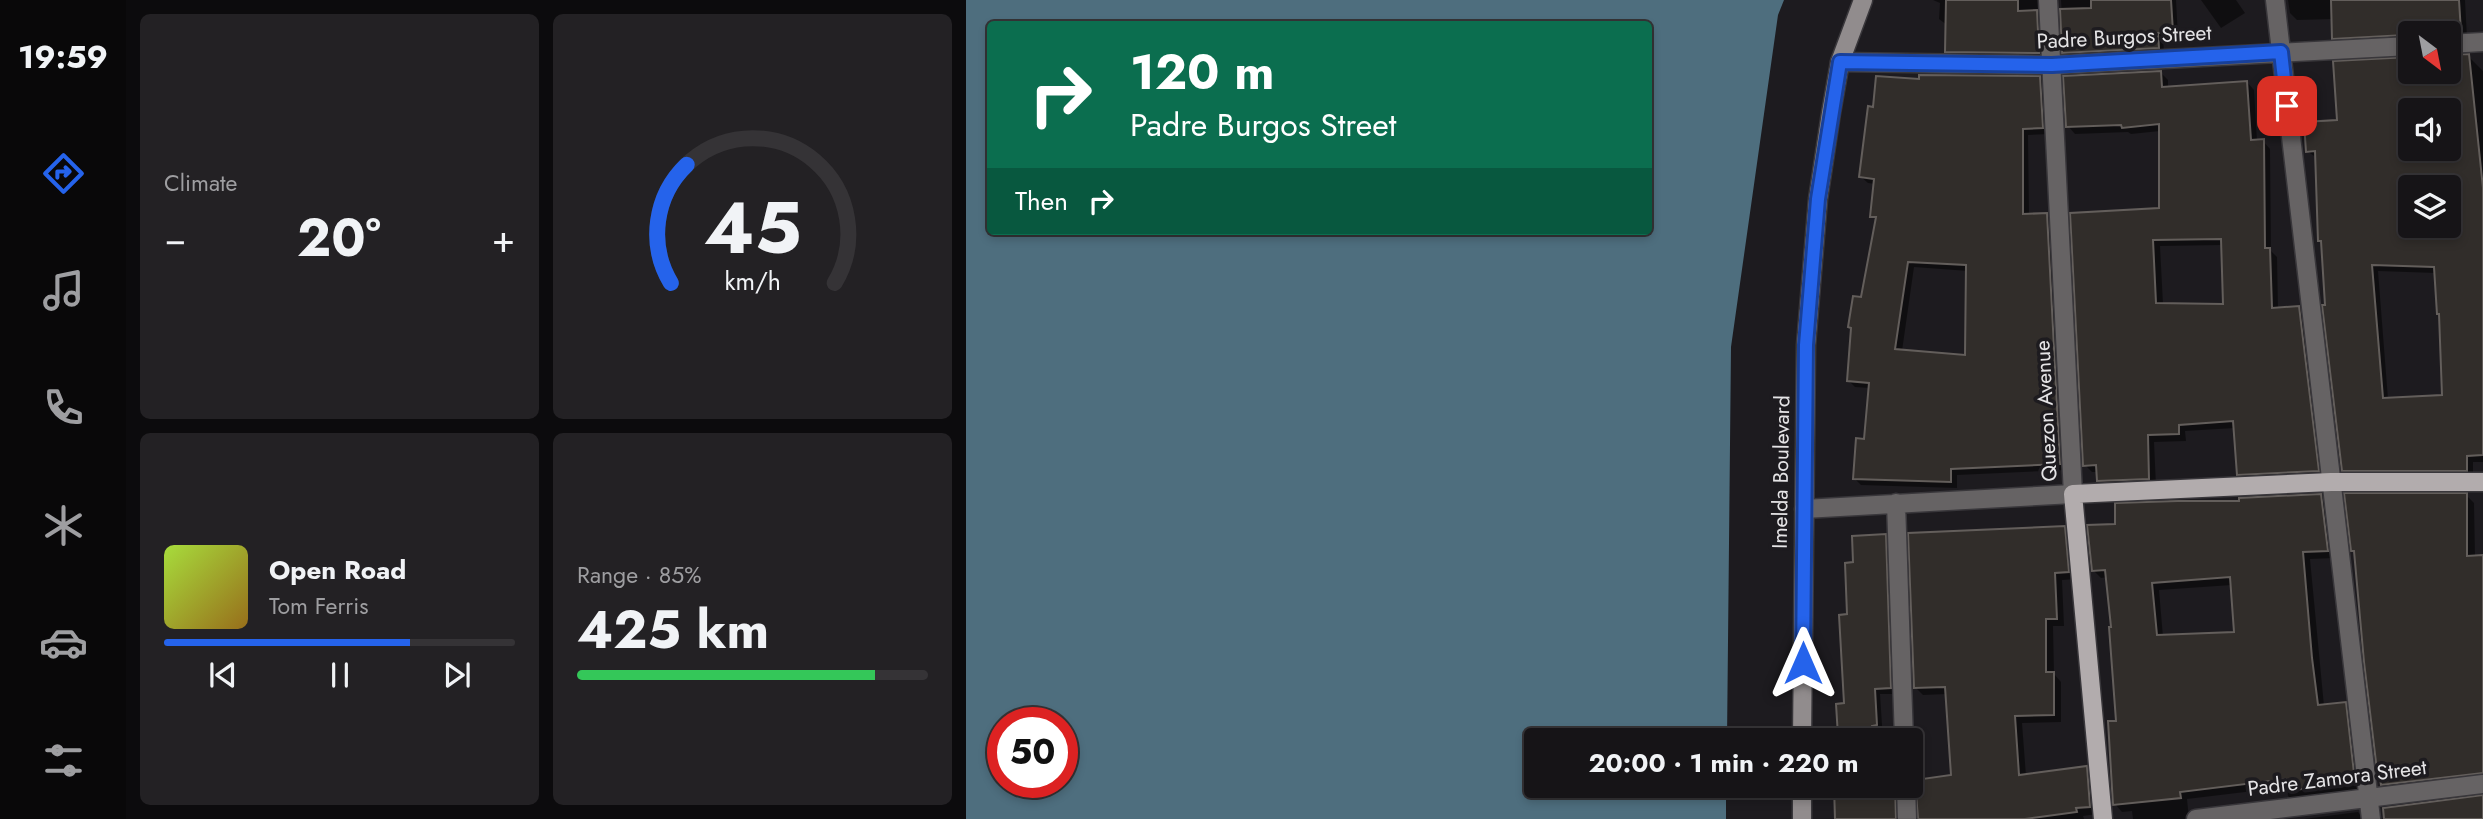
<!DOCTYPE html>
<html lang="en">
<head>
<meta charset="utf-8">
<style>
	:root { --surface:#161417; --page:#232124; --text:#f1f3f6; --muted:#9e9ea1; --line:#353336; --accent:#2563eb }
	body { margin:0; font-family:Jost,sans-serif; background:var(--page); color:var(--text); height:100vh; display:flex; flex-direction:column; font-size:26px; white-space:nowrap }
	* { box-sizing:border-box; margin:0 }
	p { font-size:23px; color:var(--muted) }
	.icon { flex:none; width:38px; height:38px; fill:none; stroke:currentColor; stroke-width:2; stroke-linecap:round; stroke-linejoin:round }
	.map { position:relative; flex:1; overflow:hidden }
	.side { display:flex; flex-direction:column; gap:14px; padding:14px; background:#0c0b0d; width:840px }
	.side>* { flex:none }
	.top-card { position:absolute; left:21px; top:21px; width:665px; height:214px; border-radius:7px; box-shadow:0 4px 10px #0003,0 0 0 2px var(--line); background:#0b6e4f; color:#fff; overflow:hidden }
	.needle { width:46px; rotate:148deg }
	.controls { position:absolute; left:1432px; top:21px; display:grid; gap:14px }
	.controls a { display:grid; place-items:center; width:63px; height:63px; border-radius:7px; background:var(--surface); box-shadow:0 4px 10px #0003,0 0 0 2px var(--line); font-size:35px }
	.speed { position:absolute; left:21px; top:707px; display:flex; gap:14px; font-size:35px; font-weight:700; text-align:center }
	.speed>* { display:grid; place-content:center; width:91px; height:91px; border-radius:50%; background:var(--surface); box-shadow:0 4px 10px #0003,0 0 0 2px var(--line); line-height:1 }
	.speed .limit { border:10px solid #d22; background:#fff; color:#111 }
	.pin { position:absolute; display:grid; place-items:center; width:60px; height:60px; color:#fff; margin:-30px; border-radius:14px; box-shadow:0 4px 10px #0006 }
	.me { position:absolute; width:77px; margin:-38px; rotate:0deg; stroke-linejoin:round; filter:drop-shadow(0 0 5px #0008) }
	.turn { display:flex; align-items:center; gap:24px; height:147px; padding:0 28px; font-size:32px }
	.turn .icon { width:91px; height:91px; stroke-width:2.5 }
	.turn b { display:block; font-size:49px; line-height:60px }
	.then { display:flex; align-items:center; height:66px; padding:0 28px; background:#0003; gap:14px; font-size:26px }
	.big { font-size:52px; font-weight:700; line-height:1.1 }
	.side .widget { flex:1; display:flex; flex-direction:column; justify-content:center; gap:10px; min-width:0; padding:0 24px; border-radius:10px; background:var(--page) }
	.side .dial { align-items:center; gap:0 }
	.dial svg { height:182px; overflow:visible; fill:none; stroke:var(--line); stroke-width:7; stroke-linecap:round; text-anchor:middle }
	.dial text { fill:var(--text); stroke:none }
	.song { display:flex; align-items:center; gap:21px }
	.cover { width:84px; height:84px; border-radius:10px; background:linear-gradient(135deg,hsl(80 70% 55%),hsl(40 70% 35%)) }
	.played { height:7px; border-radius:4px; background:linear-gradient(90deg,var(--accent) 70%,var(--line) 70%) }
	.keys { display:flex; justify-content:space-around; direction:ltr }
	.heat { display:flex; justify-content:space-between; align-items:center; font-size:38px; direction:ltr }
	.charge { height:10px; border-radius:5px; background:linear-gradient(90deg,#34c759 85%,var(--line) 0) }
	.side .tiles { flex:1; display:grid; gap:14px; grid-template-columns:repeat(2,1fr) }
	.trip { position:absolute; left:558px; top:728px; width:399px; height:70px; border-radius:7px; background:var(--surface); box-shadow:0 4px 10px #0003,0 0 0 2px var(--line); font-weight:700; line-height:70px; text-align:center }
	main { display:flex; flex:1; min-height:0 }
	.menu { display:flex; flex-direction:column; width:126px; justify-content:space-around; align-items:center; background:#090809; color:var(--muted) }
	.menu .icon { width:49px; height:49px }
	.menu .selected { color:var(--accent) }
	.menu b { font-size:32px; color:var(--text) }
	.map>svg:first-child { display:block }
	.water { fill:#4e6e7e; fill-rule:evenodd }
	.shadow { fill:#0007; fill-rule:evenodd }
	.building { fill:#312d2a; stroke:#635e5b; stroke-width:2; fill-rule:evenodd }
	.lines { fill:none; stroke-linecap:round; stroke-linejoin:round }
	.minor-casing { stroke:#39373b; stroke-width:21 }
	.secondary-casing { stroke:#39373b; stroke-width:21 }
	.primary-casing { stroke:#39373b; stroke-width:21 }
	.minor { stroke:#666364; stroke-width:18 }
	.secondary { stroke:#918c8d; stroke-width:18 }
	.primary { stroke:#b2acad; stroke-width:18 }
	.route-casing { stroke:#184099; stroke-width:18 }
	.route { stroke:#2563eb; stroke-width:12 }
	.labels { text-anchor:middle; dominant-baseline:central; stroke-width:7; stroke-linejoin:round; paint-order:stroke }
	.street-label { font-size:21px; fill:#e5e4e6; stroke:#1d1b1f }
</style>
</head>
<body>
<main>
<nav class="menu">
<b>19:59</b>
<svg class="icon selected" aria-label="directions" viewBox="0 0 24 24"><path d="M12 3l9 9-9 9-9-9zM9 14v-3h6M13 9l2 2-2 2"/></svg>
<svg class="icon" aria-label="music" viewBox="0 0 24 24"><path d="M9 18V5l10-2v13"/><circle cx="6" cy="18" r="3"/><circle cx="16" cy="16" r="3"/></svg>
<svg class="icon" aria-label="phone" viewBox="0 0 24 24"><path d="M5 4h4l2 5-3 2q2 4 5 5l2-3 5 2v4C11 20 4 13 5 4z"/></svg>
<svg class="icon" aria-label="climate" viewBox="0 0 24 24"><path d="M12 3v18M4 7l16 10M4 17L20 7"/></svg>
<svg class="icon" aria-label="car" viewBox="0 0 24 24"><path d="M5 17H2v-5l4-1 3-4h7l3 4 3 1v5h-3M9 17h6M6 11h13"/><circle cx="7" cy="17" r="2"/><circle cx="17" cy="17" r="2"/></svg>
<svg class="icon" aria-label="filters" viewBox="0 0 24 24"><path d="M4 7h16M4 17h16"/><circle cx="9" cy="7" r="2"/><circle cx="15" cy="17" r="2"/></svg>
</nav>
<section class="side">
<div class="tiles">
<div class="widget"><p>Climate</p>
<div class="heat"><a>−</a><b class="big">20°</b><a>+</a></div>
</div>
<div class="widget dial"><svg viewBox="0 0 100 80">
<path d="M14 69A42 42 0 1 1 86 69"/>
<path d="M14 69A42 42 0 0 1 21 17" stroke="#2563eb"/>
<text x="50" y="56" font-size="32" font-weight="700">45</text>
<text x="50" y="72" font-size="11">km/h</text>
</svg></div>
<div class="widget">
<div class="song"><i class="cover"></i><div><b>Open Road</b><p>Tom Ferris</p></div></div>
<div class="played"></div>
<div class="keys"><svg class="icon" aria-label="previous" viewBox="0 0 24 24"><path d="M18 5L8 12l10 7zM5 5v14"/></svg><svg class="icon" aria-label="pause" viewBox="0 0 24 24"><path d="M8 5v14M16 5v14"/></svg><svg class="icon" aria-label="next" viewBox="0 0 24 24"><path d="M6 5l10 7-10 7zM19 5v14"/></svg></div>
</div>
<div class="widget"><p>Range · 85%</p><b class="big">425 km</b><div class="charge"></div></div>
</div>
</section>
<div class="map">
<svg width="1517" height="819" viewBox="0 0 1517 819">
	<rect width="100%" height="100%" fill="#1d1b1f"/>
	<path class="water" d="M 0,0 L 818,0 L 812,15 L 765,347 L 761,740 L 570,740 L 570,786 L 760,786 L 760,819 L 0,819 ZM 24,24 L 682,24 L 682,231 L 24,231 ZM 37,723 L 96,723 L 96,782 L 37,782 Z"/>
	<path class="shadow" d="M 967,0 L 1077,0 L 1078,58 L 987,57 L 981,51 L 981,25 L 973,19 L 974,3 Z
		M 1095,0 L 1210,0 L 1212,37 L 1197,38 L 1198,53 L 1104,58 L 1098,52 Z
		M 1235,0 L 1270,0 L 1279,13 L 1255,28 Z
		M 1322,0 L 1499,0 L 1501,38 L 1482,41 L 1482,33 L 1444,33 L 1444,41 L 1374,45 L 1367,38 L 1367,19 L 1331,20 L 1324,13 Z
		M 1502,56 L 1517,71 L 1517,462 L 1507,462 L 1507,477 L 1384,477 L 1377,470 L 1361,307 L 1357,244 L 1353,240 L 1351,158 L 1341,151 L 1444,72 L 1482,72 ZM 1444,110 L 1482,110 L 1482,149 L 1444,149 ZM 1444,187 L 1482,187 L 1482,226 L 1444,226 ZM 1412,271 L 1470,273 L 1475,315 L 1478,396 L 1422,399 Z
		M 1194,72 L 1202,80 L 1202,88 L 1281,82 L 1288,90 L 1291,141 L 1297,141 L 1304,149 L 1305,251 L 1311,257 L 1312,309 L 1333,308 L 1340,316 L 1359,478 L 1280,481 L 1273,474 L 1269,428 L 1219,431 L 1220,441 L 1188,442 L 1190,486 L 1140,488 L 1133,481 L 1132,472 L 1126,472 L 1119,465 L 1194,210 L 1194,131 L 1165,134 L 1162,132 L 1109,134 L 1102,126 ZM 1257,245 L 1259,306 L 1197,304 L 1194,246 Z
		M 1074,78 L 1080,85 L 1083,134 L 1062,135 L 1063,215 L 1081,215 L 1087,222 L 1100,470 L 991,475 L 991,488 L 895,485 L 888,478 L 899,441 L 904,388 L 889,387 L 882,380 L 911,221 L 906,216 L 909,184 L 902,183 L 895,177 L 909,108 L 955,81 ZM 948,267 L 1002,271 L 1001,357 L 936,351 Z
		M 1500,495 L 1508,503 L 1509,557 L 1517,556 L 1517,759 L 1476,764 L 1478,786 L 1422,793 L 1414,784 L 1390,553 L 1387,550 Z
		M 1355,496 L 1362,503 L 1369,558 L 1344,559 L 1358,706 L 1379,704 L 1387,712 L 1397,795 L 1330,803 L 1322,796 L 1321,787 L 1221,799 L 1223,819 L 1167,819 L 1166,811 L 1156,812 L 1149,804 L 1152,723 L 1147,629 L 1142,577 L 1135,578 L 1127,570 L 1151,525 L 1275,503 ZM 1266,585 L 1270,634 L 1197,637 L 1193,590 Z
		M 1098,528 L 1106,536 L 1110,579 L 1096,580 L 1098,626 L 1087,626 L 1088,674 L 1095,682 L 1095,722 L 1056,723 L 1060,776 L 1120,768 L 1128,776 L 1131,814 L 1117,816 L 1118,819 L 953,819 L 987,776 L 981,694 L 957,695 L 949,687 Z
		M 919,536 L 925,542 L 931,694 L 914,694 L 917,740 L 871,740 L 874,738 L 880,705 L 883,616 L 889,564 Z
		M 869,786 L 930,786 L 935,791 L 935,819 L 871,819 Z
		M 1392,812 L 1398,819 L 1338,819 Z"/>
	<path class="building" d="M 980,0 L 1052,0 L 1052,11 L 1071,10 L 1073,53 L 979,52 Z
		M 1125,0 L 1205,0 L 1207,32 L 1192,33 L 1193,48 L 1096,53 L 1094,9 L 1125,8 Z
		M 1365,0 L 1493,0 L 1495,32 L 1366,39 Z
		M 1503,54 L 1517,188 L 1517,455 L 1501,456 L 1501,471 L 1376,471 L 1356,305 L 1359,305 L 1355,241 L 1352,241 L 1349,151 L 1340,152 L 1338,122 L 1371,120 L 1367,61 L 1444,57 L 1444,72 L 1482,72 L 1482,55 ZM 1444,110 L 1482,110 L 1482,149 L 1444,149 ZM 1444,187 L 1482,187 L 1482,226 L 1444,226 ZM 1406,265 L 1468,267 L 1471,314 L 1473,314 L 1476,395 L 1417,398 Z
		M 1195,71 L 1196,87 L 1281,81 L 1285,140 L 1298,139 L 1299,248 L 1304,248 L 1306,308 L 1333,306 L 1353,471 L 1271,475 L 1267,421 L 1213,425 L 1213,434 L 1182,435 L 1183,479 L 1131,481 L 1130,465 L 1117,466 L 1104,213 L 1193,208 L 1193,124 L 1156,128 L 1155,125 L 1100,127 L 1097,76 ZM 1255,239 L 1257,304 L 1190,303 L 1187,240 Z
		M 953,75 L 1074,76 L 1077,128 L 1057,129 L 1057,214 L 1081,213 L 1094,464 L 985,469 L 985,482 L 887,479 L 890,438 L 898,439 L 903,383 L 881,381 L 885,328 L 882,327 L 887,296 L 895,297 L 910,217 L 904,217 L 908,179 L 893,177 L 902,106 L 907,107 L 910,76 L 953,79 ZM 942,262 L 1000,265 L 999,355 L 929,349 Z
		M 1378,493 L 1501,493 L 1501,556 L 1517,555 L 1517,773 L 1415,785 L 1414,779 L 1412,779 L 1398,662 L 1388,551 L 1385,551 Z
		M 1355,494 L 1362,551 L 1337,552 L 1346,658 L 1352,705 L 1380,702 L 1389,782 L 1322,791 L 1320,779 L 1214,792 L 1215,798 L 1147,805 L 1142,721 L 1150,721 L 1143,627 L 1145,627 L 1139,570 L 1126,571 L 1121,525 L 1149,524 L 1149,503 L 1212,501 L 1273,501 L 1273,498 ZM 1264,577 L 1268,632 L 1191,635 L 1186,583 Z
		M 1099,526 L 1103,572 L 1089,573 L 1091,619 L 1080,619 L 1080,672 L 1088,672 L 1088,715 L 1049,716 L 1053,775 L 1121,766 L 1124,807 L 1110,808 L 1111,812 L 1059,819 L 952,819 L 949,780 L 985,775 L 979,687 L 948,688 L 942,533 Z
		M 920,534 L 925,688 L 909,689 L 911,725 L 906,726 L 907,740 L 869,740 L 869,737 L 872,736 L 870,704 L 878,703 L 873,615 L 881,614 L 879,563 L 887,562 L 886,536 Z
		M 868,786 L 929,786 L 930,819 L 869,819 Z
		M 1517,795 L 1517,819 L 1418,819 L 1417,808 Z"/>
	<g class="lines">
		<g class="minor-casing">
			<path id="minor" d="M 1309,0 L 1405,819
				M 1482,44 L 1517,42
				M 874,62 L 1086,65 L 1444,46
				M 930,503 L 938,740
				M 838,509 L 1107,494 L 1082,0
				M 940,786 L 941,819
				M 1230,819 L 1517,784"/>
		</g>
		<g class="secondary-casing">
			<path id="secondary" d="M 836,740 L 840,345 L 852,199 L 865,113 L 874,62 L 897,0
				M 836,819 L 836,786"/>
		</g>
		<g class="primary-casing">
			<path id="primary" d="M 1137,819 L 1107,494 L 1365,482 L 1517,482"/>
		</g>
		<use href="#minor" class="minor"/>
		<use href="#secondary" class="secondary"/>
		<use href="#primary" class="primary"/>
	</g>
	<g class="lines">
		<g class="route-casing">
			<path id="route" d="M 837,663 L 840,345 L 852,199 L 874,62 L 1086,65 L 1315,52 L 1321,106"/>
		</g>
		<use href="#route" class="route"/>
	</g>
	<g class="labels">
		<g class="street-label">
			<text transform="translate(1158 37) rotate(-3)">Padre Burgos Street</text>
			<text transform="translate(1080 411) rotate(-93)">Quezon Avenue</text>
			<text transform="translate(815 472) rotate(-89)">Imelda Boulevard</text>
			<text transform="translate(1371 778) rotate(-7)">Padre Zamora Street</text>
		</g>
	</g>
</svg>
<div class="controls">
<a><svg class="needle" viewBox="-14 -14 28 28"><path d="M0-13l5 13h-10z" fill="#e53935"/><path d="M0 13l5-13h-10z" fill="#9e9ea1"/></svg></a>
<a><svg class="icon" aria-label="sound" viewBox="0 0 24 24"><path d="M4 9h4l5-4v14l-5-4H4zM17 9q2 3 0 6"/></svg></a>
<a><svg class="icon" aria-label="layers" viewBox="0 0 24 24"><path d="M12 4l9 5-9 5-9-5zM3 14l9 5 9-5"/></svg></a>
</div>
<div class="speed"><div class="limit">50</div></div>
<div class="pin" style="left:1321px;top:106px;background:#d93025"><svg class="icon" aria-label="arrive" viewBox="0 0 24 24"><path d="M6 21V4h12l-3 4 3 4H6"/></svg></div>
<svg class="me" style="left:837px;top:663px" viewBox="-20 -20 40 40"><path d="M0-17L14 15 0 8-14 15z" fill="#2563eb" stroke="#fff" stroke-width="4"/></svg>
<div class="trip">20:00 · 1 min · 220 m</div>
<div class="top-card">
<div class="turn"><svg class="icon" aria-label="right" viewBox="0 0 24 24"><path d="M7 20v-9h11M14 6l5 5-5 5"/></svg><div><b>120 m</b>Padre Burgos Street</div></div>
<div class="then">Then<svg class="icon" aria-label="right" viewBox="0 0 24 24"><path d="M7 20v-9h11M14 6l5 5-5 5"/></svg></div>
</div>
</div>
</main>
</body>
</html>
